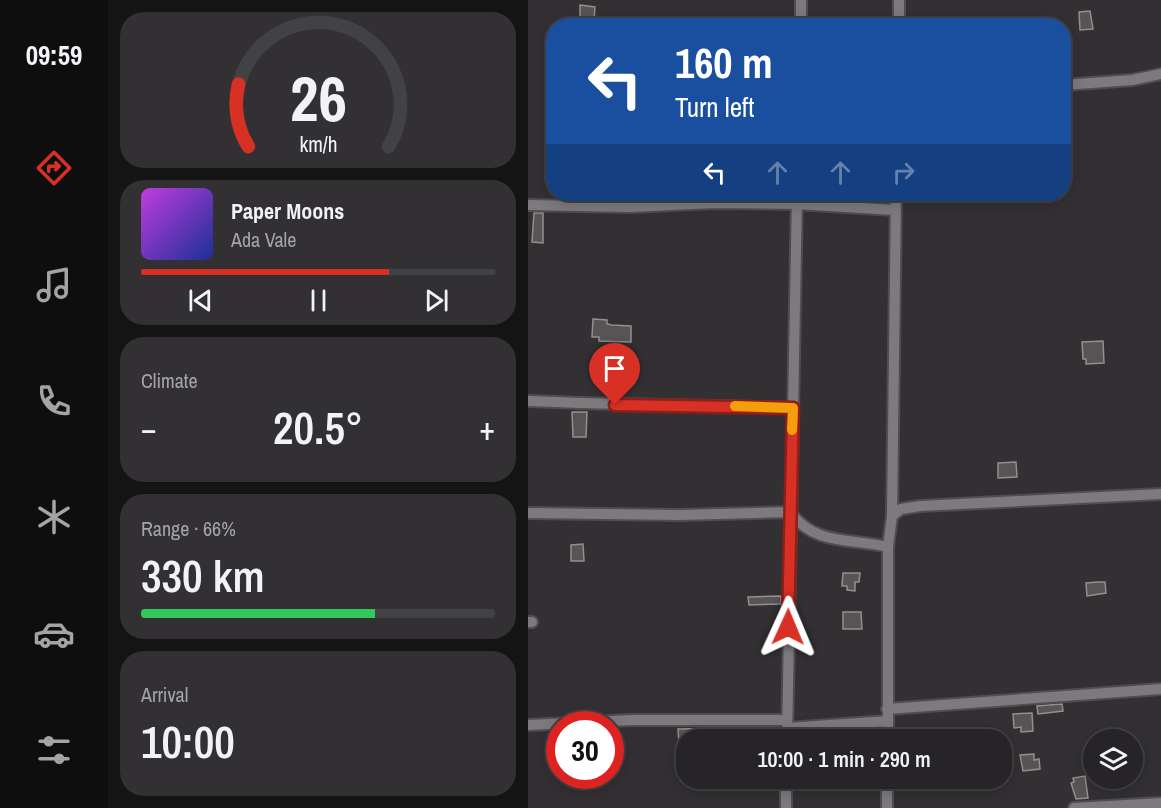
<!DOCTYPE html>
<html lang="en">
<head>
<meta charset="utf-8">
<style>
	:root { --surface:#262426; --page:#323032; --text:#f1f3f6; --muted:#a4a4a7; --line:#424143; --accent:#d93025 }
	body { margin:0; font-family:"Archivo Narrow",sans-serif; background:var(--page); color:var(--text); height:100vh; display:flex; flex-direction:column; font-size:22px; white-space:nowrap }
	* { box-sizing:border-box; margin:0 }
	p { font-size:20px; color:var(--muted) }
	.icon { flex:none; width:33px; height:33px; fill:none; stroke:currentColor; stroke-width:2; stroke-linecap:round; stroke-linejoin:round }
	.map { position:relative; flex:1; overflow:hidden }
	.drawer { display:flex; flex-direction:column; gap:12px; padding:12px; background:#151415; width:420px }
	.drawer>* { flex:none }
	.guide { position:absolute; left:18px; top:18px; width:525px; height:183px; border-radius:24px; box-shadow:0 3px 15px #0003,0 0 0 2px var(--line); background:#1a4fa0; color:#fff; overflow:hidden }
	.tools { position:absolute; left:555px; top:729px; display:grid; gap:12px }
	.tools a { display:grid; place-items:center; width:60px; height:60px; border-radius:50%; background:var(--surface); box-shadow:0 3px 15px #0003,0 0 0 2px var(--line); font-size:30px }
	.speed { position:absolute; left:18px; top:711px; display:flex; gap:12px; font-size:30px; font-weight:700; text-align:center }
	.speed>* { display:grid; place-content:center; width:78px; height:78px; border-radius:50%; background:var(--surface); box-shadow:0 3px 15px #0003,0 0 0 2px var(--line); line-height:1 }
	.speed .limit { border:9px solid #d22; background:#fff; color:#111 }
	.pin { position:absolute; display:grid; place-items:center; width:51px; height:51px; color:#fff; margin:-62px -26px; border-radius:50% 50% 50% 0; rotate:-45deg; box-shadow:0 0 6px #0007 }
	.pin .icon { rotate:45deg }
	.me { position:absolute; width:66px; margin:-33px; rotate:1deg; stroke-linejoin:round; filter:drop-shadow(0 0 4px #0008) }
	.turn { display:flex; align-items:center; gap:21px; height:126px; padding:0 30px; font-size:27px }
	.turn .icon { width:78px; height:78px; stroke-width:2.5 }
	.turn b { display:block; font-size:42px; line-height:51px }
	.lanes { display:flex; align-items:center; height:57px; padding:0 30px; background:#0003; justify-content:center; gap:30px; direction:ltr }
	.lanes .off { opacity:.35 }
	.big { font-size:45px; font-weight:600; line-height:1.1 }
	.drawer .card { flex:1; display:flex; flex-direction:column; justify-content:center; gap:9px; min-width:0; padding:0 21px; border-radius:24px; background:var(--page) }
	.drawer .dial { align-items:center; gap:0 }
	.dial svg { height:156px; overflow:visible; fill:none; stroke:var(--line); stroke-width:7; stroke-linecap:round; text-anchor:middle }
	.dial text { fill:var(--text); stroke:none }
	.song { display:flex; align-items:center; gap:18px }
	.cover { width:72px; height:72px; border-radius:9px; background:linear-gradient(135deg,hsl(290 70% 55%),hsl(230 70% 35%)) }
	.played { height:6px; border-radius:3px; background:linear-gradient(90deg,var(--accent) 70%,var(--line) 70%) }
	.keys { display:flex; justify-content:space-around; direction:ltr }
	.heat { display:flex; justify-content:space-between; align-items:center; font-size:33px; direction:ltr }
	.charge { height:9px; border-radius:4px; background:linear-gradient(90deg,#34c759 66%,var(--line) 0) }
	.trip { position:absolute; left:148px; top:729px; width:336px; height:60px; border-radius:24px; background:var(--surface); box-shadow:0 3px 15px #0003,0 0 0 2px var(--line); font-weight:600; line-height:60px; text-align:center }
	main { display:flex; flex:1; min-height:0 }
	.tab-bar { display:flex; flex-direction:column; width:108px; justify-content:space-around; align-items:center; background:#0f0e0f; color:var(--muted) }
	.tab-bar .icon { width:42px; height:42px }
	.tab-bar .selected { color:var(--accent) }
	.tab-bar b { font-size:27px; color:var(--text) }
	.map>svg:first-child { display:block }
	.building { fill:#585456; stroke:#938e90; stroke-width:1.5 }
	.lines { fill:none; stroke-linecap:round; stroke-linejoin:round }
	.street-casing { stroke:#4f4d4f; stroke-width:14 }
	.street { stroke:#7d7a7e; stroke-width:10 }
	.route-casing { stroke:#8d1f18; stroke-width:15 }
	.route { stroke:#d93025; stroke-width:10 }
	.slow { stroke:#f59e0b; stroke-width:10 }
</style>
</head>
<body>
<main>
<nav class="tab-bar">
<b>09:59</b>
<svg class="icon selected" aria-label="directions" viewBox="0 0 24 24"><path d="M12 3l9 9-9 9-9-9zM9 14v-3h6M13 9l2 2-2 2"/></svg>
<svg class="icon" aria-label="music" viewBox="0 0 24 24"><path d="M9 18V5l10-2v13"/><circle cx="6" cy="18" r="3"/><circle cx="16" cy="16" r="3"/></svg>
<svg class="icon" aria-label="phone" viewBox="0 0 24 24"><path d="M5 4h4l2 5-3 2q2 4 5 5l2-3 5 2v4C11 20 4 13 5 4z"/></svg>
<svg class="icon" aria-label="climate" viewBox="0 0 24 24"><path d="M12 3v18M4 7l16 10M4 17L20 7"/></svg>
<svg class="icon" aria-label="car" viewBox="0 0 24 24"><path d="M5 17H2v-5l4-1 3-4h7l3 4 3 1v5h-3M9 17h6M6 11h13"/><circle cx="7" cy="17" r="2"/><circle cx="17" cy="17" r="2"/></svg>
<svg class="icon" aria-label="filters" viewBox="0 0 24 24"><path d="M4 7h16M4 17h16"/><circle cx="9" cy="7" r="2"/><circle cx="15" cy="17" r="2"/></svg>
</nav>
<section class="drawer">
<div class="card dial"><svg viewBox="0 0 100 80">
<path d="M14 69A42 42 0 1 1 86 69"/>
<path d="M14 69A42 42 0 0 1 9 37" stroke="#d93025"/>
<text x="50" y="56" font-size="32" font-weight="700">26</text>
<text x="50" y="72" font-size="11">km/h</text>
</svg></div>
<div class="card">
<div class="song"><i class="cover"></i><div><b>Paper Moons</b><p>Ada Vale</p></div></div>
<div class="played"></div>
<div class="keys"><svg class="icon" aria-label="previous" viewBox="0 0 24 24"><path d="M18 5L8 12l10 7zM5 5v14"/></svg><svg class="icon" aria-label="pause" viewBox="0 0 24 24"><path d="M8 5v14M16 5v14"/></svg><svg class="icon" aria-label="next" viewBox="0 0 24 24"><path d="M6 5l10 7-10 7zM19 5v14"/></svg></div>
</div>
<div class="card"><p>Climate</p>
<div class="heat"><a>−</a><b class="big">20.5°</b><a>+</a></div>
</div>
<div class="card"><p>Range · 66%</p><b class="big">330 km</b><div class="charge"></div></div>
<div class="card"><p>Arrival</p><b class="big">10:00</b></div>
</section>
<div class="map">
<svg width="633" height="808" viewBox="0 0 633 808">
	<rect width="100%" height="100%" fill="#323032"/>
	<path class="building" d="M 52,5 L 67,7 L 66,20 L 52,20 Z
		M 562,11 L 565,29 L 552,30 L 551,12 Z
		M 6,213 L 15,213 L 15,243 L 4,242 Z
		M 65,319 L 79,320 L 79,324 L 84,325 L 103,326 L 103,342 L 71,341 L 71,337 L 64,337 Z
		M 575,341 L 576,363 L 558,364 L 558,359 L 555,359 L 554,342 Z
		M 44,412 L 59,412 L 58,437 L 45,437 Z
		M 488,462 L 489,477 L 470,478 L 470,463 Z
		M 55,544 L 56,561 L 43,561 L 43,545 Z
		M 315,573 L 332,573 L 331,582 L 327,582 L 327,591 L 319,590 L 319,586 L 314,586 Z
		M 570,582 L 577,582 L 578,593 L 559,596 L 558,583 Z
		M 253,596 L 253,604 L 221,605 L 220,597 Z
		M 315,612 L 333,612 L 334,629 L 315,629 Z
		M 534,704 L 535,711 L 510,714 L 509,706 Z
		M 504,713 L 505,731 L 493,732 L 493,727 L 486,728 L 485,714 Z
		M 201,728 L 201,740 L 159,740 L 159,777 L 153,777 L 150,729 Z
		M 506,754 L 506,760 L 511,759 L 512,769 L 495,771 L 492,755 Z
		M 557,776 L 560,798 L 548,799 L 543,783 L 546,782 L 545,778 Z"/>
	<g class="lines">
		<g class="street-casing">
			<path id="street" d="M 273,26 L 273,0
				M 371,26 L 371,0
				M 536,85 L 604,80 L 633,74
				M 0,205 L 102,207 L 186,203 L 269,204 L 367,210
				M 0,401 C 88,405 176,405 265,408
				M 0,513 L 152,515 L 262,512 C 287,546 323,538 360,547
				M 364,516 L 373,509 L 392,506 L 633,494
				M 0,622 L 4,622
				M 359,709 L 633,689
				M 0,725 L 104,720 L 259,720
				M 259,728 L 360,721
				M 259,740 L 269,194
				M 360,740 L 360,547 L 364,516 L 368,194
				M 359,778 L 359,808
				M 258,808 L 258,778
				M 546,808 L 633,803"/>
		</g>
		<use href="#street" class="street"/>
	</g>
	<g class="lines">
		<g class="route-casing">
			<path id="route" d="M 87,405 L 265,408 L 260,627"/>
		</g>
		<use href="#route" class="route"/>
		<path class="slow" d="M 207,406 L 265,408 L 264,430"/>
	</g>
</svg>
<div class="tools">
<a><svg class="icon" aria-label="layers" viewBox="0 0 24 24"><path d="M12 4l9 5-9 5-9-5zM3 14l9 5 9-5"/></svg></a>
</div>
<div class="speed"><div class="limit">30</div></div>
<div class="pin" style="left:87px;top:405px;background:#d93025"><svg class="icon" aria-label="arrive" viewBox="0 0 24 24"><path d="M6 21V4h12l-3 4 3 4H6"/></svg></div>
<svg class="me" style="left:260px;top:627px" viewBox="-20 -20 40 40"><path d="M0-17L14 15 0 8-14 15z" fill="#d93025" stroke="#fff" stroke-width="4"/></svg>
<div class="trip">10:00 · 1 min · 290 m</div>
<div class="guide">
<div class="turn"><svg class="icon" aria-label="left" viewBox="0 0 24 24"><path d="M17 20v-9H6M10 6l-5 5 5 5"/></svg><div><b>160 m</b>Turn left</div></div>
<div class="lanes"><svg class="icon" aria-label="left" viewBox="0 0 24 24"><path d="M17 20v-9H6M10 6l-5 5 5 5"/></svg><svg class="icon off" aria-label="ahead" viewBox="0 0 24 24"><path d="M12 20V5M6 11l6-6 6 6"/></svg><svg class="icon off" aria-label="ahead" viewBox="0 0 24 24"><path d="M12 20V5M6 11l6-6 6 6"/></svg><svg class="icon off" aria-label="right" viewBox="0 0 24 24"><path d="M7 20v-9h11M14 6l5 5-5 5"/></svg></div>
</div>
</div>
</main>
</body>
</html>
